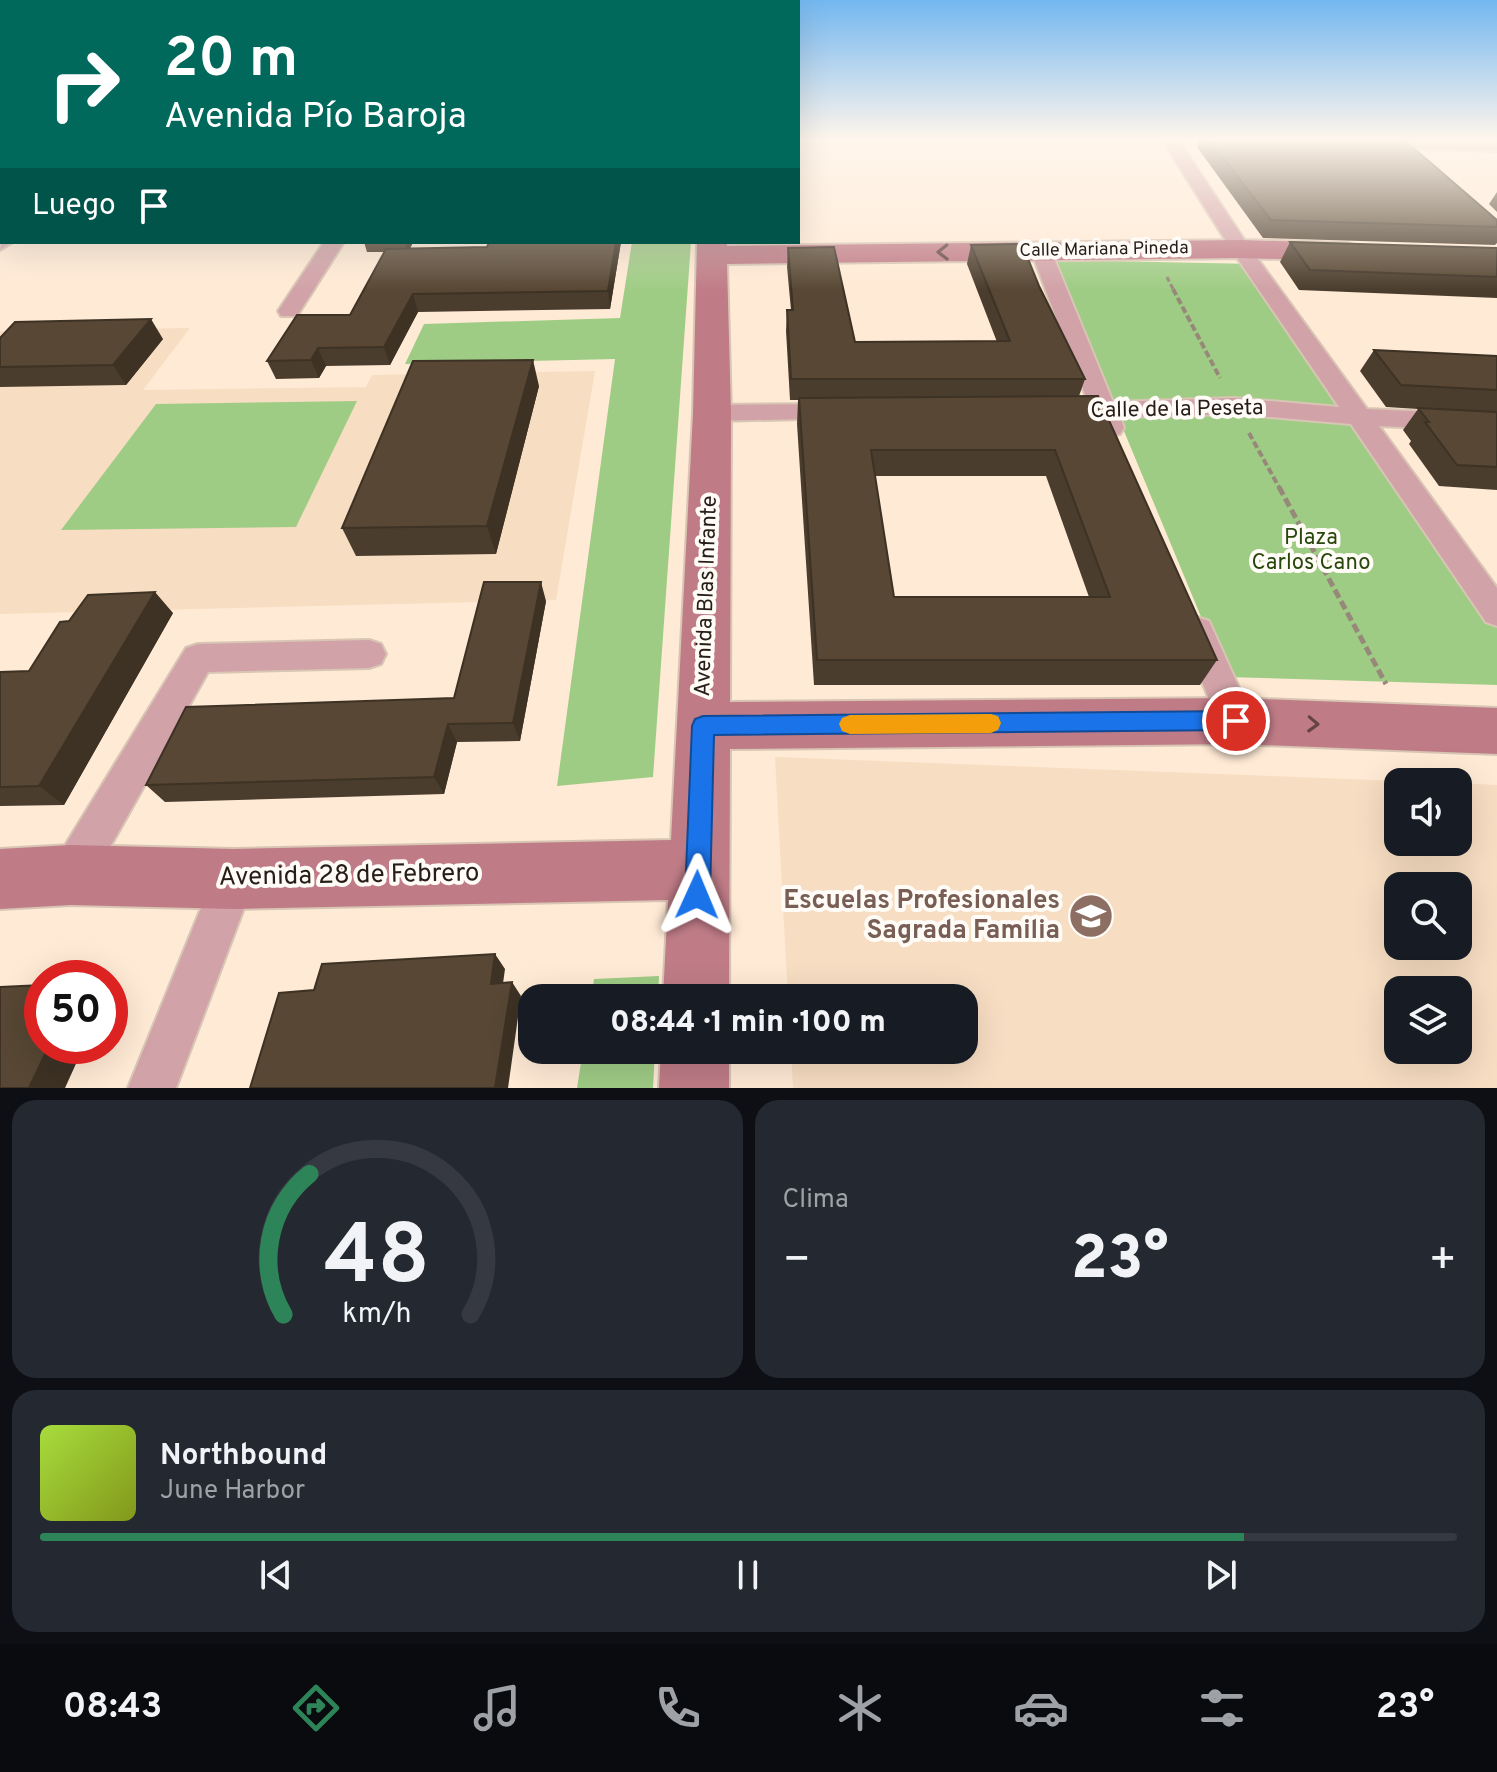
<!DOCTYPE html>
<html lang="es">
<head>
<meta charset="utf-8">
<style>
	:root { --surface:#171b24; --page:#242831; --text:#f1f3f6; --muted:#9ea1a6; --line:#363941; --accent:#2d8458 }
	body { margin:0; font-family:Overpass,sans-serif; background:var(--page); color:var(--text); height:100vh; display:flex; flex-direction:column; font-size:30px; white-space:nowrap }
	* { box-sizing:border-box; margin:0 }
	p { font-size:26px; color:var(--muted) }
	.icon { flex:none; width:44px; height:44px; fill:none; stroke:currentColor; stroke-width:2; stroke-linecap:round; stroke-linejoin:round }
	.map { position:relative; height:1088px; overflow:hidden }
	.drawer { display:flex; flex-direction:column; gap:12px; padding:12px; background:#0d0f14; flex:1 }
	.drawer>* { flex:none }
	.guide { position:absolute; left:0px; top:0px; width:800px; height:244px; box-shadow:0 8px 32px #0002; background:#00695c; color:#fff; overflow:hidden }
	.tools { position:absolute; left:1384px; top:768px; display:grid; gap:16px }
	.tools a { display:grid; place-items:center; width:88px; height:88px; border-radius:16px; background:var(--surface); box-shadow:0 8px 32px #0002; font-size:40px }
	.speed { position:absolute; left:24px; top:960px; display:flex; gap:16px; font-size:40px; font-weight:700; text-align:center }
	.speed>* { display:grid; place-content:center; width:104px; height:104px; border-radius:50%; background:var(--surface); box-shadow:0 8px 32px #0002; line-height:1 }
	.speed .limit { border:12px solid #d22; background:#fff; color:#111 }
	.pin { position:absolute; display:grid; place-items:center; width:68px; height:68px; color:#fff; margin:-34px; border:4px solid #fff; border-radius:50%; box-shadow:0 2px 8px #0007 }
	.me { position:absolute; width:88px; margin:-44px; rotate:1deg; stroke-linejoin:round; filter:drop-shadow(0 0 6px #0008) }
	.turn { display:flex; align-items:center; gap:28px; height:168px; padding:0 32px; font-size:36px }
	.turn .icon { width:104px; height:104px; stroke-width:2.5 }
	.turn b { display:block; font-size:56px; line-height:68px }
	.then { display:flex; align-items:center; height:76px; padding:0 32px; background:#0003; gap:16px; font-size:30px }
	.big { font-size:60px; font-weight:800; line-height:1.1 }
	.drawer .tile { flex:1; display:flex; flex-direction:column; justify-content:center; gap:12px; min-width:0; padding:0 28px; border-radius:24px; background:var(--page) }
	.drawer .dial { align-items:center; gap:0 }
	.dial svg { height:208px; overflow:visible; fill:none; stroke:var(--line); stroke-width:7; stroke-linecap:round; text-anchor:middle }
	.dial text { fill:var(--text); stroke:none }
	.song { display:flex; align-items:center; gap:24px }
	.cover { width:96px; height:96px; border-radius:12px; background:linear-gradient(135deg,hsl(80 70% 55%),hsl(70 70% 35%)) }
	.played { height:8px; border-radius:4px; background:linear-gradient(90deg,var(--accent) 85%,var(--line) 85%) }
	.keys { display:flex; justify-content:space-around; direction:ltr }
	.heat { display:flex; justify-content:space-between; align-items:center; font-size:44px; direction:ltr }
	.drawer .tiles { flex:1; display:grid; gap:12px; grid-template-columns:1fr 1fr }
	.tile:last-child { grid-column:span 2 }
	.trip { position:absolute; left:518px; top:984px; width:460px; height:80px; border-radius:24px; background:var(--surface); box-shadow:0 8px 32px #0002; font-weight:800; line-height:80px; text-align:center }
	.tabs { display:flex; height:128px; justify-content:space-around; align-items:center; background:#090b0e; color:var(--muted) }
	.tabs .icon { width:56px; height:56px }
	.tabs .active { color:var(--accent) }
	.tabs b { font-size:36px; color:var(--text) }
	.map>svg:first-child { display:block }
	.built { fill:#f7ddc2; fill-rule:evenodd }
	.green { fill:#9fcc85 }
	.lines { fill:none; stroke-linecap:round; stroke-linejoin:round }
	.street-casing { stroke:#d8c5b3; stroke-width:4 }
	.secondary-casing { stroke:#d8c5b3; stroke-width:4 }
	.path-far2 { stroke:#97897a; stroke-width:3; stroke-dasharray:5 3; stroke-linecap:butt }
	.path-far1 { stroke:#97897a; stroke-width:4; stroke-dasharray:7 3; stroke-linecap:butt }
	.path { stroke:#97897a; stroke-width:5; stroke-dasharray:9 4; stroke-linecap:butt }
	.street { fill:#d1a2a8; fill-rule:evenodd }
	.secondary { fill:#bf7c87; fill-rule:evenodd }
	.wall { fill:#4b3d2d; fill-rule:evenodd }
	.shaded-wall { fill:#3d3224 }
	.building { fill:#574734; stroke:#3d3224; stroke-width:2; fill-rule:evenodd }
	.oneway { stroke:#634443 }
	.route { fill:#1a73e8; stroke:#114b97; stroke-width:2 }
	.slow { fill:#f59e0b }
	.labels { text-anchor:middle; dominant-baseline:central; stroke-width:8; stroke-linejoin:round; paint-order:stroke }
	.far-street-label { font-size:18px; fill:#261e16; stroke:#fffbf6 }
	.street-label { font-size:22px; fill:#261e16; stroke:#fffbf6 }
	.park-label { font-size:22px; fill:#27470d; stroke:#fffbf6 }
	.near-street-label { font-size:26px; fill:#261e16; stroke:#fffbf6 }
	.near-education-label { font-size:26px; font-weight:bold; fill:#785e54; stroke:#fffbf6; text-anchor:end }
</style>
</head>
<body>
<div class="map">
<svg width="1497" height="1088" viewBox="0 0 1497 1088">
	<rect width="100%" height="100%" fill="#ffead5"/>
	<path class="built" d="M 190,328 L 143,390 L 366,387 L 372,375 L 595,371 L 556,600 L 0,614 L 0,331 Z
		M 775,757 L 1425,782 L 1398,782 L 1398,842 L 1458,842 L 1458,783 L 1497,785 L 1497,1088 L 793,1088 L 791,1050 L 964,1050 L 964,998 L 788,998 ZM 1398,886 L 1458,886 L 1458,946 L 1398,946 ZM 1398,990 L 1458,990 L 1458,1050 L 1398,1050 Z"/>
	<path class="green" d="M 632,242 L 691,242 L 653,777 L 557,786 L 615,359 L 405,364 L 424,324 L 620,318 Z
		M 1053,260 L 1257,264 L 1497,587 L 1497,685 L 1226,677 Z
		M 357,401 L 296,527 L 61,530 L 156,404 Z
		M 659,976 L 658,998 L 591,998 L 594,979 Z
		M 583,1050 L 655,1050 L 653,1088 L 577,1088 Z"/>
	<g class="lines">
		<g class="street-casing">
			<path id="street" d="M 1161,138 L 1177,138 L 1249,247 L 1367,409 L 1497,415 L 1497,431 L 1379,426 L 1497,588 L 1497,626 L 1486,622 L 1351,424 L 1234,414 L 1120,417 L 1124,428 L 1120,434 L 1111,436 L 1102,434 L 1094,418 L 1057,417 L 1053,411 L 1057,405 L 1088,402 L 1031,251 L 1041,245 L 1051,251 L 1113,402 L 1234,398 L 1339,407 L 1231,249 Z
				M 1367,138 L 1497,141 L 1497,151 L 1362,147 L 1360,143 Z
				M 2,191 L 2,203 L 0,204 L 0,192 Z
				M 2,236 L 2,242 L 13,242 L 0,250 Z
				M 324,242 L 344,242 L 297,316 L 281,316 L 278,311 Z
				M 838,404 L 847,406 L 851,412 L 847,418 L 712,421 L 703,419 L 699,413 L 703,407 L 712,405 Z
				M 1197,617 L 1209,621 L 1213,630 L 1254,721 L 1249,732 L 1236,737 L 1223,732 L 1218,721 L 1181,630 L 1185,621 Z
				M 369,640 L 381,644 L 386,654 L 381,664 L 369,668 L 208,672 L 86,890 L 71,896 L 56,890 L 50,875 L 56,860 L 186,648 L 198,644 Z
				M 234,858 L 249,864 L 255,879 L 176,1088 L 128,1088 L 219,864 Z"/>
		</g>
		<g class="secondary-casing">
			<path id="secondary" d="M 1241,240 L 1347,243 L 1357,246 L 1362,252 L 1357,258 L 1347,261 L 1241,258 L 727,264 L 731,413 L 730,702 L 1236,698 L 1497,708 L 1497,754 L 1236,744 L 730,749 L 729,998 L 663,998 L 668,900 L 234,909 L 71,905 L 0,909 L 0,849 L 71,845 L 234,849 L 671,840 L 693,413 L 697,242 L 727,242 L 727,246 Z
				M 661,1050 L 729,1050 L 729,1088 L 659,1088 Z"/>
		</g>
		<path class="path-far2" d="M 1167,277 L 1174,291"/>
		<path class="path-far1" d="M 1173,289 L 1220,378
			M 1249,433 L 1280,489"/>
		<path class="path" d="M 1279,487 L 1386,684"/>
		<use href="#street" class="street"/>
		<use href="#secondary" class="secondary"/>
	</g>
	<path class="wall" d="M 1200,138 L 1402,138 L 1497,220 L 1497,243 L 1495,245 L 1263,238 L 1197,147 Z
		M 1438,138 L 1497,138 L 1497,140 Z
		M 1497,192 L 1497,212 L 1489,204 Z
		M 364,242 L 413,242 L 410,249 L 487,247 L 621,242 L 610,309 L 418,312 L 390,365 L 326,366 L 319,378 L 276,379 L 267,361 L 350,315 L 385,252 L 367,252 Z
		M 1290,242 L 1497,248 L 1497,298 L 1299,290 L 1280,262 Z
		M 971,245 L 1039,286 L 1085,379 L 1079,396 L 1217,660 L 1200,685 L 814,685 L 797,424 L 798,400 L 790,400 L 786,331 L 787,310 L 791,310 L 787,267 L 788,248 L 855,342 L 997,342 L 967,264 ZM 875,476 L 1046,476 L 1089,597 L 894,597 Z
		M 0,338 L 163,339 L 126,385 L 0,387 Z
		M 1374,350 L 1497,356 L 1497,490 L 1439,486 L 1409,444 L 1411,441 L 1403,430 L 1418,409 L 1386,407 L 1360,371 Z
		M 539,386 L 496,554 L 356,556 L 342,528 Z
		M 546,601 L 520,741 L 457,742 L 444,794 L 165,802 L 146,785 L 454,698 Z
		M 173,613 L 64,805 L 0,806 L 0,672 L 29,671 L 69,621 Z"/>
	<path class="shaded-wall" d="M 405,242 L 413,242 L 408,252 Z
		M 616,242 L 621,242 L 610,309 L 608,291 Z
		M 413,294 L 418,312 L 390,365 L 384,347 Z
		M 151,319 L 163,339 L 126,385 L 113,365 Z
		M 318,348 L 326,366 L 319,378 L 311,360 Z
		M 533,360 L 539,386 L 496,554 L 487,526 Z
		M 541,582 L 546,601 L 520,741 L 513,723 Z
		M 155,592 L 173,613 L 64,805 L 39,786 Z
		M 448,724 L 457,742 L 444,794 L 434,777 Z
		M 495,954 L 505,969 L 501,998 L 491,984 Z
		M 512,982 L 521,996 L 508,1088 L 495,1088 Z
		M 49,1046 L 84,1046 L 65,1088 L 29,1088 Z"/>
	<path class="building" d="M 1208,138 L 1402,138 L 1497,220 L 1497,227 L 1271,220 Z
		M 489,242 L 616,242 L 608,291 L 413,294 L 384,347 L 318,348 L 311,360 L 267,361 L 297,315 L 350,315 L 386,249 L 487,247 Z
		M 1290,242 L 1497,248 L 1497,277 L 1310,270 Z
		M 1022,244 L 1039,286 L 1085,379 L 791,379 L 787,310 L 793,310 L 788,248 L 834,247 L 855,342 L 1010,341 L 971,245 Z
		M 151,319 L 113,365 L 0,367 L 0,338 L 15,322 Z
		M 1374,350 L 1497,356 L 1497,390 L 1401,385 Z
		M 533,360 L 487,526 L 342,528 L 413,361 Z
		M 1098,396 L 1217,660 L 817,660 L 799,398 ZM 871,450 L 1055,450 L 1110,597 L 894,597 Z
		M 1418,408 L 1497,412 L 1497,467 L 1457,465 L 1425,422 L 1429,422 Z
		M 484,582 L 541,582 L 513,723 L 448,724 L 434,777 L 146,785 L 186,707 L 454,698 Z
		M 155,592 L 39,786 L 0,787 L 0,672 L 29,671 L 60,622 L 69,621 L 88,595 Z
		M 495,954 L 491,984 L 512,982 L 495,1088 L 250,1088 L 279,993 L 314,990 L 322,964 Z
		M 42,985 L 42,1004 L 41,1006 L 42,1006 L 42,1046 L 49,1046 L 29,1088 L 0,1088 L 0,987 Z"/>
	<defs><path id="oneway-chevron" d="M-2-3.5L2.5 0L-2 3.5" fill="none" stroke-width="1.6" stroke-linecap="round" stroke-linejoin="round" transform="scale(2)"/></defs>
	<g class="oneway">
		<use href="#oneway-chevron" transform="translate(943 252) rotate(179)"/>
		<use href="#oneway-chevron" transform="translate(1313 724) rotate(2)"/>
	</g>
	<linearGradient id="sky" x2="0" y2="1"><stop stop-color="#73b7f0"/><stop offset="0.48" stop-color="#fff6ec"/><stop offset="1" stop-color="#fff6ec" stop-opacity="0"/></linearGradient>
	<rect width="1497" height="290" fill="url(#sky)"/>
	<path class="route" d="M 1236,711 L 1244,714 L 1247,721 L 1244,728 L 1236,730 L 714,735 L 710,895 L 706,904 L 697,907 L 688,904 L 685,895 L 692,726 L 695,719 L 703,716 Z"/>
	<path class="slow" d="M 991,714 L 998,716 L 1001,723 L 998,730 L 991,733 L 850,734 L 842,731 L 839,724 L 842,718 L 850,715 Z"/>
	<defs>
		<g id="school-disc" transform="scale(2.3)"><circle r="9.5" fill="#8d6e63" stroke="#fffbf6"/><path d="M0-5L7-2L0 1L-7-2ZM-4 1L0 2.5L4 1V4Q0 6-4 4Z" fill="#fff"/></g>
	</defs>
	<g fill-rule="evenodd">
		<use href="#school-disc" x="1091" y="916"/>
	</g>
	<g class="labels">
		<g class="far-street-label">
			<text transform="translate(1104 250) rotate(-1)">Calle Mariana Pineda</text>
		</g>
		<g class="street-label">
			<text transform="translate(1177 410) rotate(-1)">Calle de la Peseta</text>
			<text transform="translate(707 596) rotate(-88)">Avenida Blas Infante</text>
		</g>
		<g class="park-label">
			<text x="1311" y="538">Plaza<tspan x="1311" dy="25">Carlos Cano</tspan></text>
		</g>
		<g class="near-street-label">
			<text transform="translate(349 876) rotate(-1)">Avenida 28 de Febrero</text>
		</g>
		<g class="near-education-label">
			<text x="1060" y="901">Escuelas Profesionales<tspan x="1060" dy="30">Sagrada Familia</tspan></text>
		</g>
	</g>
</svg>
<div class="tools">
<a><svg class="icon" aria-label="sound" viewBox="0 0 24 24"><path d="M4 9h4l5-4v14l-5-4H4zM17 9q2 3 0 6"/></svg></a>
<a><svg class="icon" aria-label="search" viewBox="0 0 24 24"><circle cx="10" cy="10" r="6"/><path d="M15 15l6 6"/></svg></a>
<a><svg class="icon" aria-label="layers" viewBox="0 0 24 24"><path d="M12 4l9 5-9 5-9-5zM3 14l9 5 9-5"/></svg></a>
</div>
<div class="speed"><div class="limit">50</div></div>
<div class="pin" style="left:1236px;top:721px;background:#d93025"><svg class="icon" aria-label="arrive" viewBox="0 0 24 24"><path d="M6 21V4h12l-3 4 3 4H6"/></svg></div>
<svg class="me" style="left:697px;top:895px" viewBox="-20 -20 40 40"><path d="M0-17L14 15 0 8-14 15z" fill="#1a73e8" stroke="#fff" stroke-width="4"/></svg>
<div class="trip">08:44 · 1 min · 100 m</div>
<div class="guide">
<div class="turn"><svg class="icon" aria-label="right" viewBox="0 0 24 24"><path d="M7 20v-9h11M14 6l5 5-5 5"/></svg><div><b>20 m</b>Avenida Pío Baroja</div></div>
<div class="then">Luego<svg class="icon" aria-label="arrive" viewBox="0 0 24 24"><path d="M6 21V4h12l-3 4 3 4H6"/></svg></div>
</div>
</div>
<section class="drawer">
<div class="tiles">
<div class="tile dial"><svg viewBox="0 0 100 80">
<path d="M14 69A42 42 0 1 1 86 69"/>
<path d="M14 69A42 42 0 0 1 24 15" stroke="#2d8458"/>
<text x="50" y="56" font-size="32" font-weight="700">48</text>
<text x="50" y="72" font-size="11">km/h</text>
</svg></div>
<div class="tile"><p>Clima</p>
<div class="heat"><a>−</a><b class="big">23°</b><a>+</a></div>
</div>
<div class="tile">
<div class="song"><i class="cover"></i><div><b>Northbound</b><p>June Harbor</p></div></div>
<div class="played"></div>
<div class="keys"><svg class="icon" aria-label="previous" viewBox="0 0 24 24"><path d="M18 5L8 12l10 7zM5 5v14"/></svg><svg class="icon" aria-label="pause" viewBox="0 0 24 24"><path d="M8 5v14M16 5v14"/></svg><svg class="icon" aria-label="next" viewBox="0 0 24 24"><path d="M6 5l10 7-10 7zM19 5v14"/></svg></div>
</div>
</div>
</section>
<nav class="tabs">
<b>08:43</b>
<svg class="icon active" aria-label="directions" viewBox="0 0 24 24"><path d="M12 3l9 9-9 9-9-9zM9 14v-3h6M13 9l2 2-2 2"/></svg>
<svg class="icon" aria-label="music" viewBox="0 0 24 24"><path d="M9 18V5l10-2v13"/><circle cx="6" cy="18" r="3"/><circle cx="16" cy="16" r="3"/></svg>
<svg class="icon" aria-label="phone" viewBox="0 0 24 24"><path d="M5 4h4l2 5-3 2q2 4 5 5l2-3 5 2v4C11 20 4 13 5 4z"/></svg>
<svg class="icon" aria-label="climate" viewBox="0 0 24 24"><path d="M12 3v18M4 7l16 10M4 17L20 7"/></svg>
<svg class="icon" aria-label="car" viewBox="0 0 24 24"><path d="M5 17H2v-5l4-1 3-4h7l3 4 3 1v5h-3M9 17h6M6 11h13"/><circle cx="7" cy="17" r="2"/><circle cx="17" cy="17" r="2"/></svg>
<svg class="icon" aria-label="filters" viewBox="0 0 24 24"><path d="M4 7h16M4 17h16"/><circle cx="9" cy="7" r="2"/><circle cx="15" cy="17" r="2"/></svg>
<b>23°</b>
</nav>
</body>
</html>
